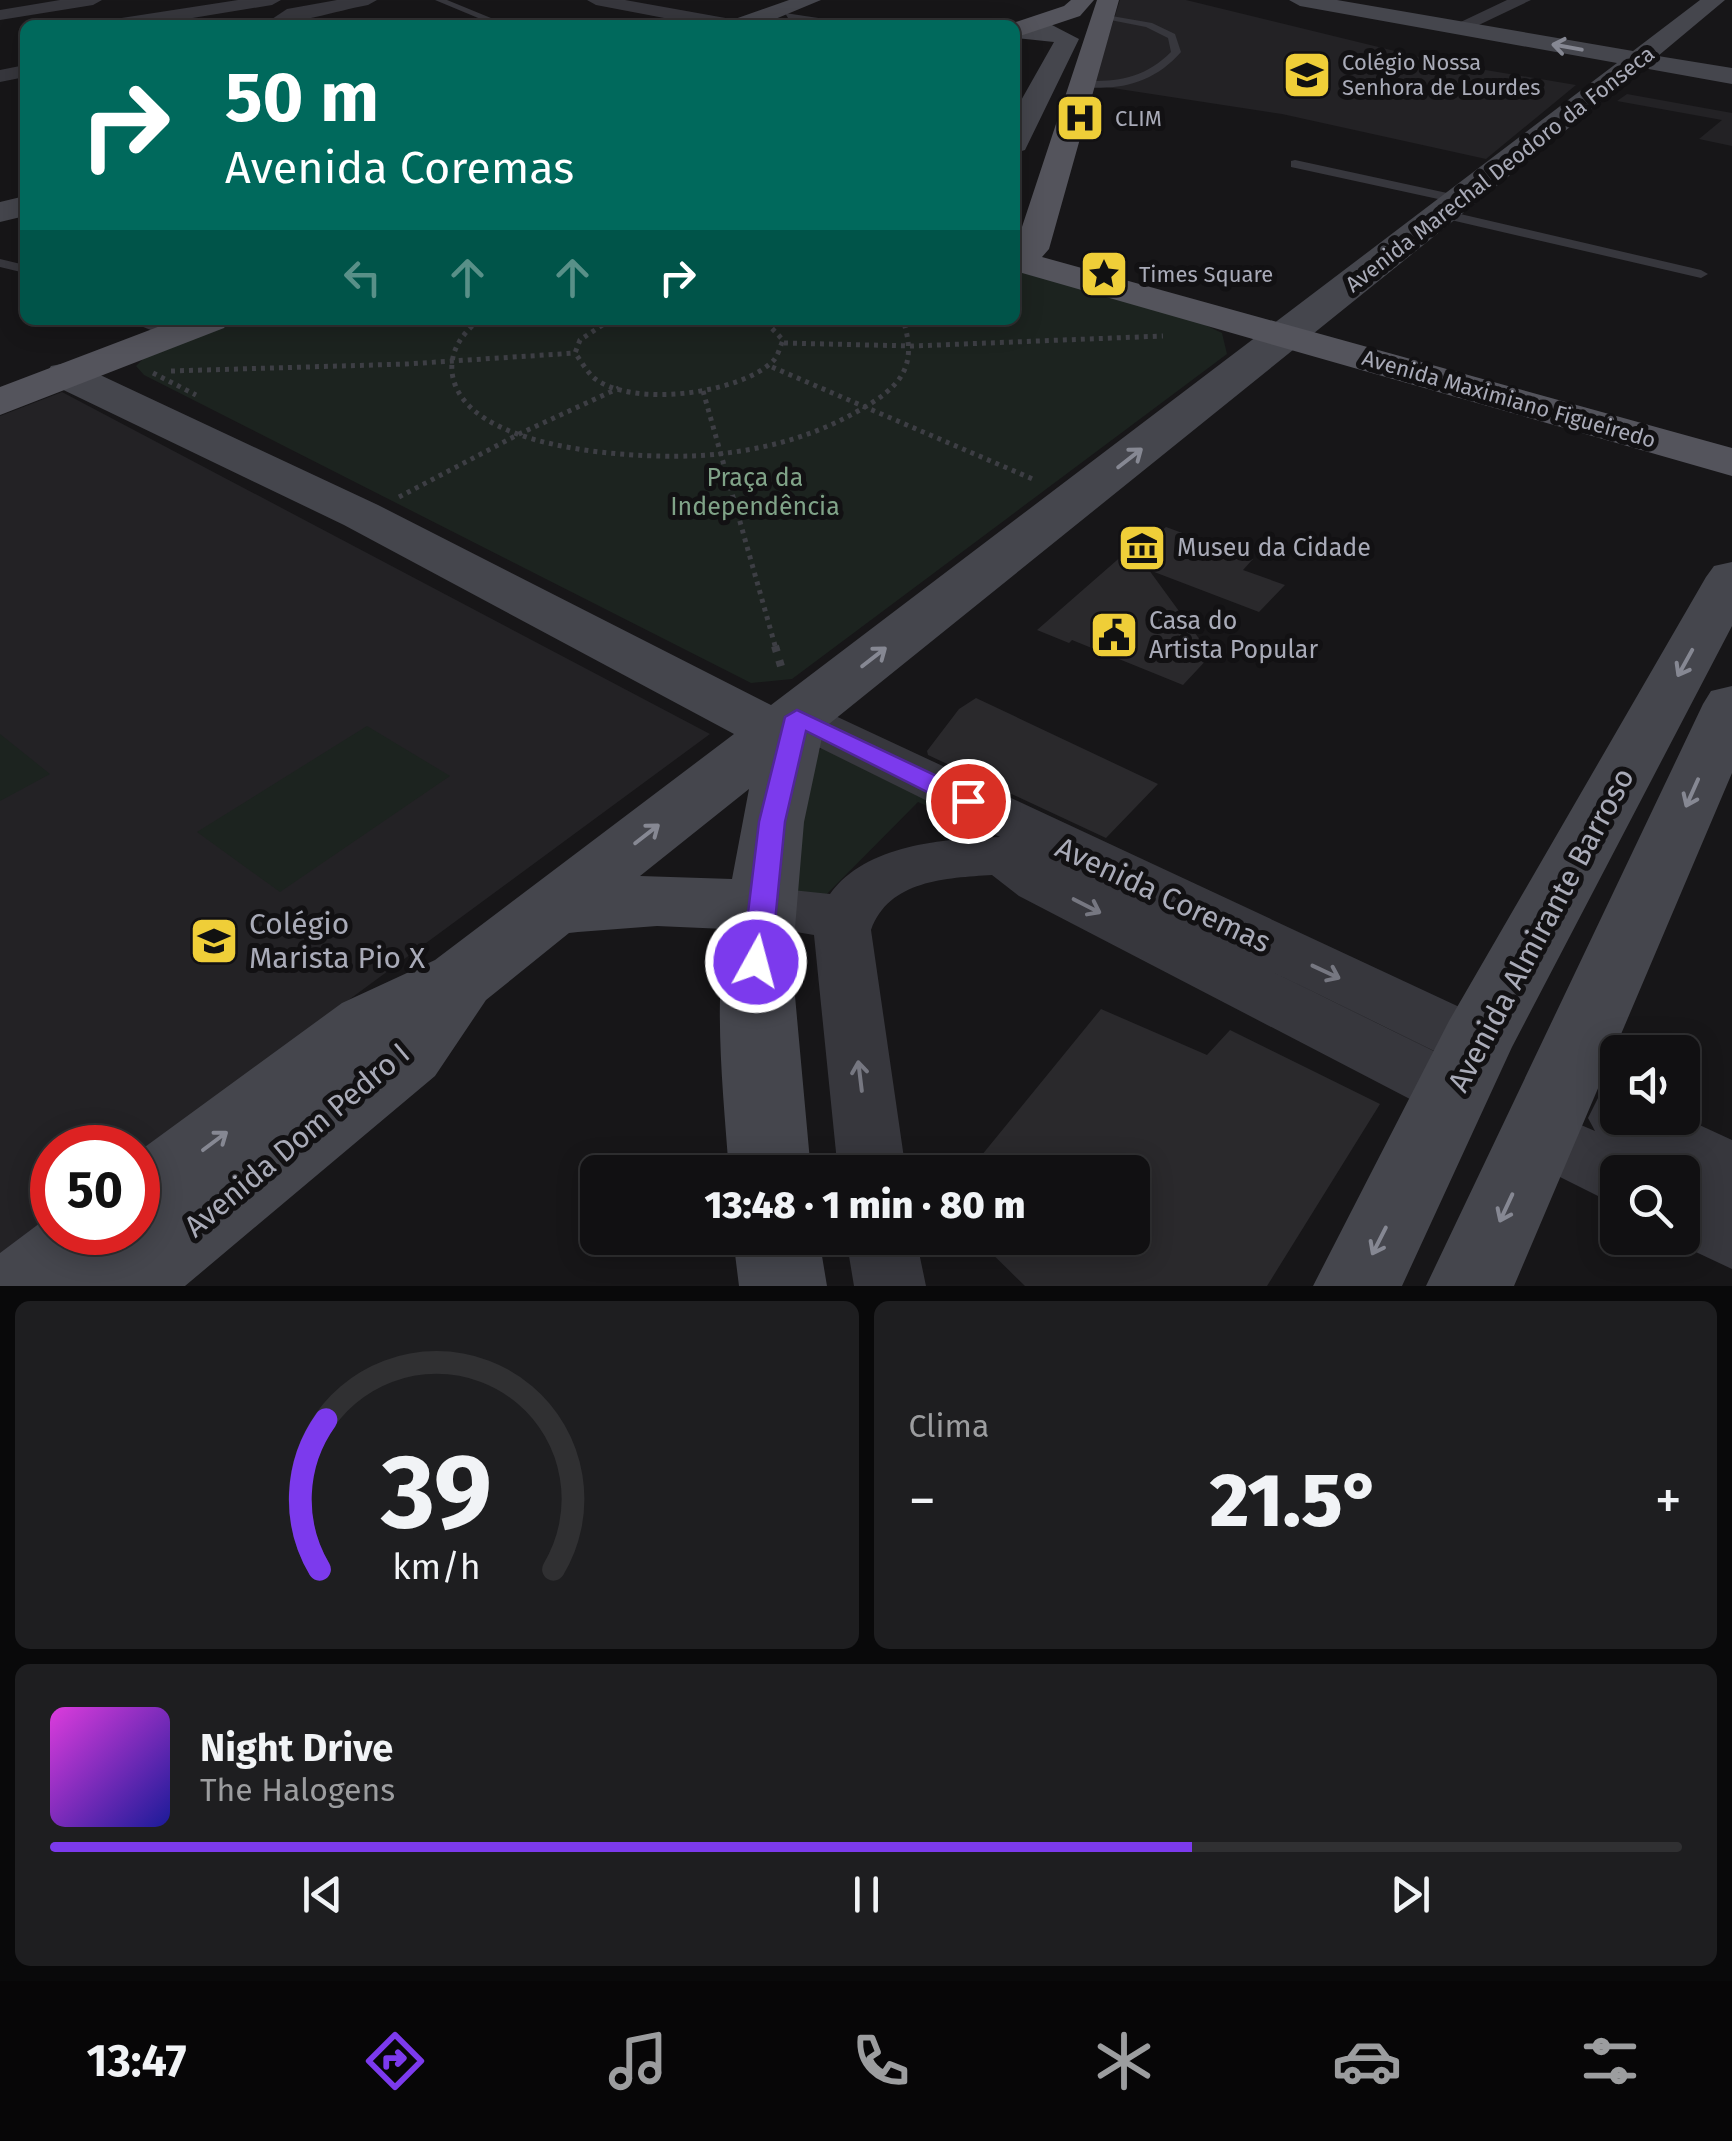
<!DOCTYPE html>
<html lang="pt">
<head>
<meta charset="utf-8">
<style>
	:root { --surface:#111012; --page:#1e1e20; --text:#f1f3f6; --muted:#9c9d9f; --line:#303032; --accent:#7c3aed }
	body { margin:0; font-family:"Fira Sans",sans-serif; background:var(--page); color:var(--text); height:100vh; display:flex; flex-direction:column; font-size:38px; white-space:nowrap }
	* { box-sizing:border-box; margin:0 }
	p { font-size:32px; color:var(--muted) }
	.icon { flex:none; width:55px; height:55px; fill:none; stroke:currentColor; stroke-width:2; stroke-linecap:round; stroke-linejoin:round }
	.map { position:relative; height:1286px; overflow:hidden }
	.panel { display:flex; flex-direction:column; gap:15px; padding:15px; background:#09090a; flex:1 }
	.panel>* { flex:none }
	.top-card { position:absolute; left:20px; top:20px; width:1000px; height:305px; border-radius:15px; box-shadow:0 5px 25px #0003,0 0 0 2px var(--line); background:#00695c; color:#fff; overflow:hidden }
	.buttons { position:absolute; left:1600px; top:1035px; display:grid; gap:20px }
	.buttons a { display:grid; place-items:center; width:100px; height:100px; border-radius:15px; background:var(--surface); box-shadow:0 5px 25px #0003,0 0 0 2px var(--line); font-size:50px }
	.speed { position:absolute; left:30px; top:1125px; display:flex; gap:20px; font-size:50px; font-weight:700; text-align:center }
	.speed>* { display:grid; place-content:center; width:130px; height:130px; border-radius:50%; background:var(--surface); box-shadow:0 5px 25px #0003,0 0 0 2px var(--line); line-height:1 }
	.speed .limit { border:15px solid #d22; background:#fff; color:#111 }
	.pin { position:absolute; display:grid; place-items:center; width:85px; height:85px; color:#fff; margin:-42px; border:5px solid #fff; border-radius:50%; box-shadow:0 2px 10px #0007 }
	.me { position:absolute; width:110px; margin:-55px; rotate:7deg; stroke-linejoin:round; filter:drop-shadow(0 0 8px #0008) }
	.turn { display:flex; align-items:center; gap:35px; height:210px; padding:0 40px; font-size:45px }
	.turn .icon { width:130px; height:130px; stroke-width:2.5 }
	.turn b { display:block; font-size:70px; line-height:85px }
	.lanes { display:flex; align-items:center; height:95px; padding:0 40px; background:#0003; justify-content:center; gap:50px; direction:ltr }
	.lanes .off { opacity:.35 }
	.big { font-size:75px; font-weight:800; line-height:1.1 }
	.panel .widget { flex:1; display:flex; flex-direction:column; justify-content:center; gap:15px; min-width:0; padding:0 35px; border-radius:15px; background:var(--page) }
	.panel .dial { align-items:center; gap:0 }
	.dial svg { height:260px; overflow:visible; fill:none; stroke:var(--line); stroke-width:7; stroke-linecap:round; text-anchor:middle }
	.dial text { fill:var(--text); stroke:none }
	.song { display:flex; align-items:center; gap:30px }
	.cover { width:120px; height:120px; border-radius:15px; background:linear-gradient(135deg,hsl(300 70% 55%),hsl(240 70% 35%)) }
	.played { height:10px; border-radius:5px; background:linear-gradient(90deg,var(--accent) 70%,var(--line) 70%) }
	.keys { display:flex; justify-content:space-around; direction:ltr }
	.heat { display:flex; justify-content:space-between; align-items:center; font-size:55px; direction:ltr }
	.panel .tiles { flex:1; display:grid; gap:15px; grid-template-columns:1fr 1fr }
	.widget:last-child { grid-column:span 2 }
	.trip { position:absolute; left:580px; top:1155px; width:570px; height:100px; border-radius:15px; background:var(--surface); box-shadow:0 5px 25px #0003,0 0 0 2px var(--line); font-weight:800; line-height:100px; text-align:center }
	.menu { display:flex; height:160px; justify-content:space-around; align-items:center; background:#070607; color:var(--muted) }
	.menu .icon { width:70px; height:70px }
	.menu .on { color:var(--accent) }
	.menu b { font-size:45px; color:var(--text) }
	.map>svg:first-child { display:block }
	.built { fill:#232225 }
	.green { fill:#1c231f }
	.building { fill:#2a292c }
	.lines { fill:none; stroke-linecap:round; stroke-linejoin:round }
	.path-far1 { stroke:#3d3e44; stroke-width:5; stroke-dasharray:4 5; stroke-linecap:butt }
	.path { stroke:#3d3e44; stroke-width:8; stroke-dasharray:6 9; stroke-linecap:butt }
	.lane { fill:#37373d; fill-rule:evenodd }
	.street { fill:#37373d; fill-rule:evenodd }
	.secondary { fill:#45464d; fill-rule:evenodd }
	.primary { fill:#54545c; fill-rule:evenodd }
	.oneway { stroke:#868893 }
	.oneway2 { stroke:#767781 }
	.route { fill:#7c3aed; stroke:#51269a; stroke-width:2.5 }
	.labels { text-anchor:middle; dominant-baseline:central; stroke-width:10; stroke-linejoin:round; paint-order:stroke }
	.far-poi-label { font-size:22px; fill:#a9abb8; stroke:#121113; text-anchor:start }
	.far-street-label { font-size:22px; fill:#a9abb8; stroke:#121113 }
	.park-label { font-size:25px; fill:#80a388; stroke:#121113 }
	.poi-label { font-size:25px; fill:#a9abb8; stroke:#121113; text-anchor:start }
	.near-street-label { font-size:30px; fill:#a9abb8; stroke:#121113 }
	.near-poi-label { font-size:30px; fill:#a9abb8; stroke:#121113; text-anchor:start }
</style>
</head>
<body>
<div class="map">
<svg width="1732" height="1286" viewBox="0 0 1732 1286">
	<rect width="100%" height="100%" fill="#171618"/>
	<path class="built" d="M 1120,0 L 1186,0 L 1444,63 L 1576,85 L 1486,159 L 1282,114 L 1093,85 Z
		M 1627,94 L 1732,113 L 1732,146 L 1699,139 L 1722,120 L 1617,101 Z
		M 62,392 L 710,734 L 138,1155 L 138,1148 L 52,1148 L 52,1217 L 0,1256 L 0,416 Z"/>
	<path class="green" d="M 1015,269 L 1197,321 L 1222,333 L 1227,354 L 792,679 L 751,683 L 144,375 L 136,366 L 147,355 L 237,320 L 1015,320 Z
		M 367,726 L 450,776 L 280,892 L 197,832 Z
		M 0,734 L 50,774 L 0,801 Z
		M 828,742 L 997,822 L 988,833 L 918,802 L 819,902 L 779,889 L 803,766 Z"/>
	<path class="building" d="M 1166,527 L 1253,559 L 1243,570 L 1285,585 L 1259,612 L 1149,570 L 1211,655 L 1183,685 L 1072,640 L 1069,643 L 1037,630 L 1132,547 L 1136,553 Z
		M 976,698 L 1158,784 L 1106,838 L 928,755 L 927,751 L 959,709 Z
		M 1101,1009 L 1207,1055 L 1230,1030 L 1380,1104 L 1267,1286 L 1025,1286 L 976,1238 L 1132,1238 L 1132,1172 L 968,1172 Z"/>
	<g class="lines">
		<path class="path-far1" d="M 479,320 C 463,333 450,350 452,372 C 461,450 631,458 689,456 C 747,454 808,440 858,411 C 899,388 919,368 903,320
			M 610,320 L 580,340 L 575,353 C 581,361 587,372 594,378 C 632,408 740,394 773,361 C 778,356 780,347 783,340 L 764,320
			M 784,343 L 913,346 L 1163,336
			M 772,367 L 1035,480
			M 171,371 L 407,364 L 575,353
			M 153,373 L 196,395
			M 703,391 L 776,649
			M 399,497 L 519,434 L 619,388"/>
		<path class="path" d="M 775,646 L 783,673"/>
		<path class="lane" d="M 435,0 L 447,0 L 508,25 L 495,25 Z
			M 785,13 L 845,22 L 850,25 L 788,18 Z
			M 1100,14 L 1152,23 L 1175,34 L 1181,52 C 1154,83 1118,92 1078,86 L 1082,81 C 1118,82 1145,78 1171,52 L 1168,38 L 1146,27 L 1100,18 Z
			M 1295,160 L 1461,196 L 1468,200 L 1461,204 L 1291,167 L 1291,161 Z
			M 1443,210 L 1701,270 L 1708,274 L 1701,278 L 1438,217 L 1436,214 Z
			M 0,259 L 25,265 L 25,273 L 0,267 Z
			M 126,320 L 149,320 L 182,334 L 168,337 Z"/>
		<path class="street" d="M 60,0 L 102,0 L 93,5 L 0,20 L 0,10 Z
			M 238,0 L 281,0 L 272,5 L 150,25 L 106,25 L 115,19 Z
			M 337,0 L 377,0 L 368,5 C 336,11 292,25 263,25 L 287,9 Z
			M 587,0 L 625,0 L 731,19 L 740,25 L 701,25 L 596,5 Z
			M 1507,0 L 1531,0 L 1464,32 L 1457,34 L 1448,28 Z
			M 25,65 L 25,77 L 0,82 L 0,70 Z
			M 797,702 L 814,706 L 1498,1025 L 1507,1043 L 1498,1061 L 1476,1068 L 1454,1061 L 1055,865 L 1477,1072 L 1486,1091 L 1477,1110 L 1454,1118 L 1431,1110 L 1019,896 L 992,875 C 946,878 889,880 871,930 L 906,1172 L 838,1172 L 814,935 L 743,923 L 735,908 L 743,893 L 763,887 L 830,894 C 866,844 944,839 1000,837 L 780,728 L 773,717 L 780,706 Z
			M 1618,1091 L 1618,1118 L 1682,1117 L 1732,1140 L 1732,1269 L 1666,1238 L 1682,1238 L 1682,1172 L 1666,1172 L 1645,1162 L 1650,1172 L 1618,1172 L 1618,1206 L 1516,1155 L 1506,1135 L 1516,1115 L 1539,1107 L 1595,1131 L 1588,1118 L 1598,1098 Z
			M 846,1238 L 916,1238 L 926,1286 L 854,1286 Z"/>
		<path class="secondary" d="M 789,0 L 821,0 L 761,25 L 729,25 L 732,20 Z
			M 1289,0 L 1337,0 L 1633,51 L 1700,0 L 1725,0 L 1658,56 L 1732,68 L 1732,84 L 1643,68 L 824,728 L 804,822 L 792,963 L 811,1172 L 729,1172 C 723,1092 714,1009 725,929 L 657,926 L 578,932 L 569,933 L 486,1000 L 435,1076 L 185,1286 L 0,1286 L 0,1253 L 52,1214 L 52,1232 L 138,1232 L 138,1152 L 342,1003 L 435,960 L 734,734 L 344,525 L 51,384 L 45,375 L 51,366 L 66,363 L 81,366 L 378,505 L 771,705 L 1617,63 L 1300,6 ZM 749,789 L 732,879 L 640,876 Z
			M 1050,24 L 1079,39 L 1025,150 L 1015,153 L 1015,111 L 1054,42 L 1015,38 L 1015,25 L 1011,25 Z
			M 25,196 L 25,216 L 0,222 L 0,202 Z
			M 1732,562 L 1732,626 L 1512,1047 L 1402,1286 L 1313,1286 L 1449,1021 L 1706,577 L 1714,566 Z
			M 1732,686 L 1732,773 L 1514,1286 L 1426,1286 L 1703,704 L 1711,691 Z
			M 733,1238 L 819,1238 L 827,1286 L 739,1286 Z"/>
		<path class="primary" d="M 1071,0 L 1094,0 L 1080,16 L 1023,35 L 1015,37 L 1015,25 L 1007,25 L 1064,6 Z
			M 1097,0 L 1119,0 L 1049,249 L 1042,257 L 1732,448 L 1732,476 L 1015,271 L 1015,248 Z
			M 176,320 L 230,320 L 224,328 L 0,415 L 0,387 Z"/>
	</g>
	<defs><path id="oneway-shaft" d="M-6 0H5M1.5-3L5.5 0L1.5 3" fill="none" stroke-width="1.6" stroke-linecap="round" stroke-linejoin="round" transform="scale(2.5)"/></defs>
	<g class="oneway">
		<use href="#oneway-shaft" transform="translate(1567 47) rotate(-170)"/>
		<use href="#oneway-shaft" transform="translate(1130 458) rotate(-38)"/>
		<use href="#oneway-shaft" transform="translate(874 657) rotate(-38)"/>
		<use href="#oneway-shaft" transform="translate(1685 663) rotate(119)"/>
		<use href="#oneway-shaft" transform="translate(1692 793) rotate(114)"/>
		<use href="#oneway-shaft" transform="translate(647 834) rotate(-38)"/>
		<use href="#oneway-shaft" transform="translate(215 1141) rotate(-37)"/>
		<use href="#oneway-shaft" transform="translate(1506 1208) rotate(115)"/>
		<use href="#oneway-shaft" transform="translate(1379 1241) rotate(117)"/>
	</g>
	<g class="oneway2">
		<use href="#oneway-shaft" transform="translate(1087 906) rotate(27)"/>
		<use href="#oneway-shaft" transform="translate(1326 972) rotate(25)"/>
		<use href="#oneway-shaft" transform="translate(860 1076) rotate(-97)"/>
	</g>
	<path class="route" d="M 797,710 L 977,795 L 981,801 L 977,808 L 959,808 L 806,731 L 785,822 L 771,962 L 767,971 L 756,974 L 746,971 L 742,962 L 759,822 L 785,717 Z"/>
	<defs>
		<g id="school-square" transform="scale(2.5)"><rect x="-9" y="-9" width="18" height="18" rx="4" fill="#efce38" stroke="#121113"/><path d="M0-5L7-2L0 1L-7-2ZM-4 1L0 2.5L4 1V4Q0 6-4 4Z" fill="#111"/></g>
		<g id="hospital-square" transform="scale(2.5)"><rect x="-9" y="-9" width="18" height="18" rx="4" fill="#efce38" stroke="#121113"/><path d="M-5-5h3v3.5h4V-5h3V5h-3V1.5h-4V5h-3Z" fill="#111"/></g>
		<g id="sight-square" transform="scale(2.5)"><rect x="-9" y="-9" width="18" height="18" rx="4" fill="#efce38" stroke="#121113"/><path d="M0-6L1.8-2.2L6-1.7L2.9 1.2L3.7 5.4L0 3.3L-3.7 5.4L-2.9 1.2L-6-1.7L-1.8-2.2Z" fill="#111"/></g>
		<g id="museum-square" transform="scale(2.5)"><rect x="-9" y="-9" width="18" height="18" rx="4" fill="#efce38" stroke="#121113"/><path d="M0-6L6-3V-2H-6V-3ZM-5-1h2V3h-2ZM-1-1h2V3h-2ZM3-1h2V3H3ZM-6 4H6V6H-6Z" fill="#111"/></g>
		<g id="civic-square" transform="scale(2.5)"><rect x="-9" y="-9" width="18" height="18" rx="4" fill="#efce38" stroke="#121113"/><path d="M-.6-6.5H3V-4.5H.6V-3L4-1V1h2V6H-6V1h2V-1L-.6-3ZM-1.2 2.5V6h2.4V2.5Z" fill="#111"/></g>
	</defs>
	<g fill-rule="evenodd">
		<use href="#school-square" x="1307" y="75"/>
		<use href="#hospital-square" x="1080" y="118"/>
		<use href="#sight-square" x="1104" y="274"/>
		<use href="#museum-square" x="1142" y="548"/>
		<use href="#civic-square" x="1114" y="635"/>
		<use href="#school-square" x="214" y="941"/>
	</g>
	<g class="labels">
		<g class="far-poi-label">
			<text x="1342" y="62">Colégio Nossa<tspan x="1342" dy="25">Senhora de Lourdes</tspan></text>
			<text x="1115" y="118">CLIM</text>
			<text x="1139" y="274">Times Square</text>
		</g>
		<g class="far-street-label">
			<text transform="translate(1500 169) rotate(-38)">Avenida Marechal Deodoro da Fonseca</text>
			<text transform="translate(1509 399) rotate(16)">Avenida Maximiano Figueiredo</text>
		</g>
		<g class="park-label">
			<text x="755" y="478">Praça da<tspan x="755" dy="29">Independência</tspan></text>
		</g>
		<g class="poi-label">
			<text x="1177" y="548">Museu da Cidade</text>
			<text x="1149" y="621">Casa do<tspan x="1149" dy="29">Artista Popular</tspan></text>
		</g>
		<g class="near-street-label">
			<text transform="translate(1163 895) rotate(25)">Avenida Coremas</text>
			<text transform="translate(1541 930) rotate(-62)">Avenida Almirante Barroso</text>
			<text transform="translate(297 1140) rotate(-40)">Avenida Dom Pedro I</text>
		</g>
		<g class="near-poi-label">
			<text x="249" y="924">Colégio<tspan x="249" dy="34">Marista Pio X</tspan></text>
		</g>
	</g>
</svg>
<div class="buttons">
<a><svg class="icon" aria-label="sound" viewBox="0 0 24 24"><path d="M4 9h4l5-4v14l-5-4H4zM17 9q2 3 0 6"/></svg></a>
<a><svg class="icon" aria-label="search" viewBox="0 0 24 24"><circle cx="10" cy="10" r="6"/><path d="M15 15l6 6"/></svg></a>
</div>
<div class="speed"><div class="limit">50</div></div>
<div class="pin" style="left:968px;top:801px;background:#d93025"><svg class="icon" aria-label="arrive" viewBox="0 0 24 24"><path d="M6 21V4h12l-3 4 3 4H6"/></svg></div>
<svg class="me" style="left:756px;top:962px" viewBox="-20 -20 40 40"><circle r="17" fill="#7c3aed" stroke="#fff" stroke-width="3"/><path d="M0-11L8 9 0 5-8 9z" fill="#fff"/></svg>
<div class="trip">13:48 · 1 min · 80 m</div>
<div class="top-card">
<div class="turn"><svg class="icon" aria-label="right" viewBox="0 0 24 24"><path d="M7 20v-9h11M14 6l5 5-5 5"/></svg><div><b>50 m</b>Avenida Coremas</div></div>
<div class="lanes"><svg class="icon off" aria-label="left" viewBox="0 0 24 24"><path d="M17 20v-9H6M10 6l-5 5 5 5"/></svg><svg class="icon off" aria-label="ahead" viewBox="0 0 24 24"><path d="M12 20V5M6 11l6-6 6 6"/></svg><svg class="icon off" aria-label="ahead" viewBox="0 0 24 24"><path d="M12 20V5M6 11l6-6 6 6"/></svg><svg class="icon" aria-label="right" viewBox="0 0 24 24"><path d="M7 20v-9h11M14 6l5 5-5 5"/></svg></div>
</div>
</div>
<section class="panel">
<div class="tiles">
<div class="widget dial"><svg viewBox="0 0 100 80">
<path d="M14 69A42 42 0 1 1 86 69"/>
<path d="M14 69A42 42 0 0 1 16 23" stroke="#7c3aed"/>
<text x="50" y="56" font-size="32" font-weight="700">39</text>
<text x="50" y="72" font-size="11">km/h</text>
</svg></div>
<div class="widget"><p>Clima</p>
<div class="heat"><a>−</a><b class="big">21.5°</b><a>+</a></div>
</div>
<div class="widget">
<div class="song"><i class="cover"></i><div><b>Night Drive</b><p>The Halogens</p></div></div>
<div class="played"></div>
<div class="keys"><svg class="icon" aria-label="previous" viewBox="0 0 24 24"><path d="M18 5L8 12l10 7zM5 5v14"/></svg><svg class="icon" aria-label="pause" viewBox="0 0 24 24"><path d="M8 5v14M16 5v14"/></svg><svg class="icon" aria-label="next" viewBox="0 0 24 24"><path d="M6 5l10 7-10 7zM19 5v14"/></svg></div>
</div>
</div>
</section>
<nav class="menu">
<b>13:47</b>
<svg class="icon on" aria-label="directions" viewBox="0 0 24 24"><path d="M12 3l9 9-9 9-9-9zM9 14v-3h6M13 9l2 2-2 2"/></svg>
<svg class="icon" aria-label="music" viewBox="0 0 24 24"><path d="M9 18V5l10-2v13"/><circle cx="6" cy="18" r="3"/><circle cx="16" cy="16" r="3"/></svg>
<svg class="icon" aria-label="phone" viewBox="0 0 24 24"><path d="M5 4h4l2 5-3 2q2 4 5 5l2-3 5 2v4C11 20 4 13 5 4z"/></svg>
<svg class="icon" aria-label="climate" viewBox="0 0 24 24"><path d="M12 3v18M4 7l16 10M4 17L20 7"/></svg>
<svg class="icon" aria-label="car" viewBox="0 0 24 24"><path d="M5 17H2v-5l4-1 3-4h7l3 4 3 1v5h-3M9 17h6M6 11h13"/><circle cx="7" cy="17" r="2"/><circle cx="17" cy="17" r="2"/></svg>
<svg class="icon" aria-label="filters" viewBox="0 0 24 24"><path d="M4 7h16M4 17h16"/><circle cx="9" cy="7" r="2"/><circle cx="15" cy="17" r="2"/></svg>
</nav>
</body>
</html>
